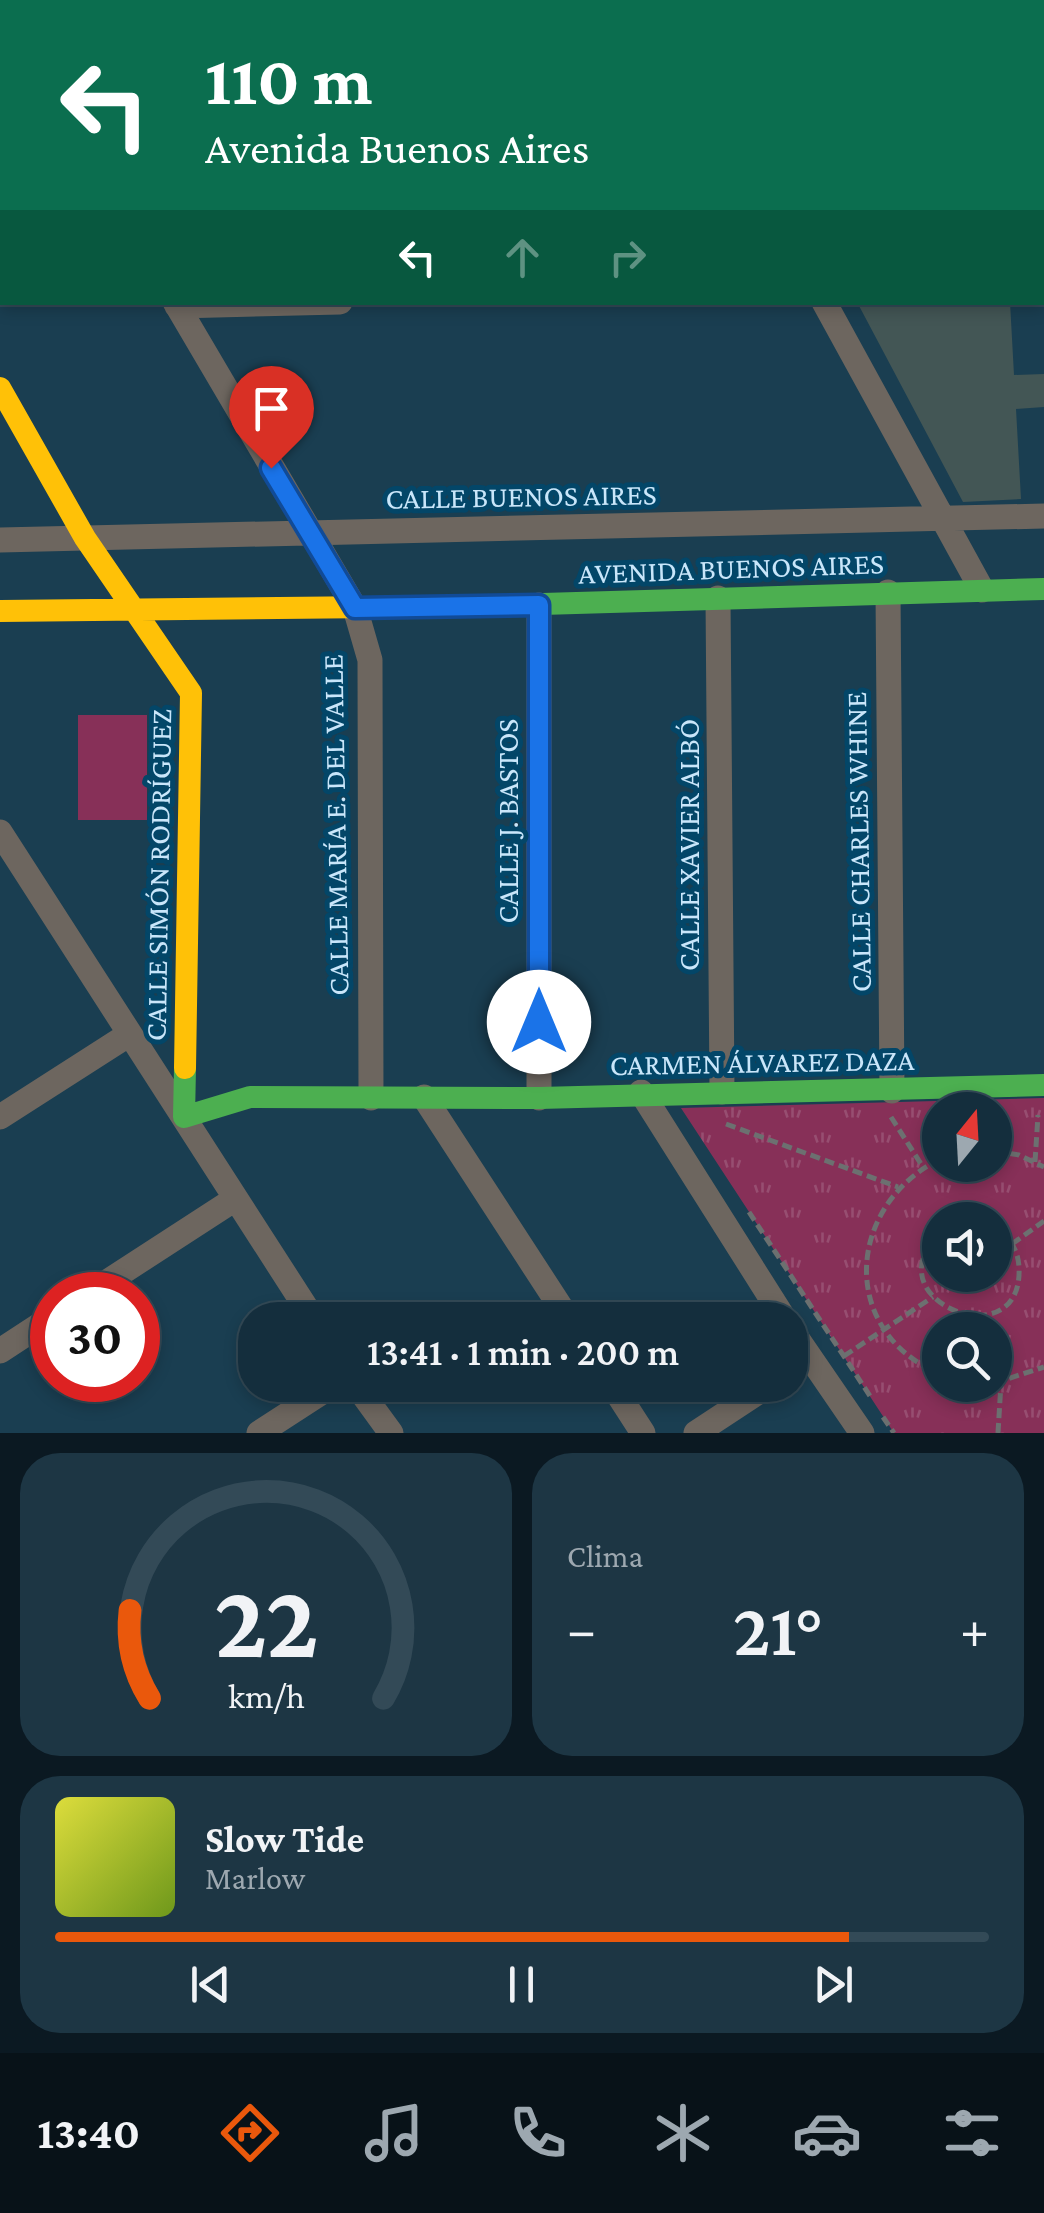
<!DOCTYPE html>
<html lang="es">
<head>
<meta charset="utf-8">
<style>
	:root { --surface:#142e3d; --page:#1d3644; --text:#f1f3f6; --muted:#9da8b0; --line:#334a57; --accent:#ea580c }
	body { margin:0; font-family:"Crimson Pro",serif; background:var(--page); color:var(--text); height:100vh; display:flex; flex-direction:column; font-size:38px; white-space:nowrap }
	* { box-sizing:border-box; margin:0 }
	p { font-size:32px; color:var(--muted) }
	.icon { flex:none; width:55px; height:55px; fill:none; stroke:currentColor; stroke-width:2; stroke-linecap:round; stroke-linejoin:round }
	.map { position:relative; height:1433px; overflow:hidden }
	.panel { display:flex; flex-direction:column; gap:20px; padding:20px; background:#0b1922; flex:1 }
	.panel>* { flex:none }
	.guide { position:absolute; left:0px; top:0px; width:1045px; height:305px; box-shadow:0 5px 15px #0003,0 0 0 2px var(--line); background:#0b6e4f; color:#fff; overflow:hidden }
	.needle { width:65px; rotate:18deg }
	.buttons { position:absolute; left:922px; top:1092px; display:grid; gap:20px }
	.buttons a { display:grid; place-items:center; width:90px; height:90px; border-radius:50%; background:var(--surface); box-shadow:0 5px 15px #0003,0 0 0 2px var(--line); font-size:50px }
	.speed { position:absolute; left:30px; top:1272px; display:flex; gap:20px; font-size:50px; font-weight:700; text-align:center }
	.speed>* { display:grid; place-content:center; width:130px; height:130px; border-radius:50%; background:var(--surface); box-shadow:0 5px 15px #0003,0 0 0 2px var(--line); line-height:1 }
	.speed .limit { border:15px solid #d22; background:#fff; color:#111 }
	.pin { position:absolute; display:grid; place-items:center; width:85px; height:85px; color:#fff; margin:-102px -42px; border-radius:50% 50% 50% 0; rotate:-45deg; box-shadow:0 0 10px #0007 }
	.pin .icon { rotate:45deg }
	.me { position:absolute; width:110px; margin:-55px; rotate:0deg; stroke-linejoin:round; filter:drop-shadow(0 0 8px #0008) }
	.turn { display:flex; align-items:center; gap:35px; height:210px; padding:0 40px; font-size:45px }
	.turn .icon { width:130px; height:130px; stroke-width:2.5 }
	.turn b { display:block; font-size:70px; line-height:85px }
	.lanes { display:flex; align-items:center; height:95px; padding:0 40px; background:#0003; justify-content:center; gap:50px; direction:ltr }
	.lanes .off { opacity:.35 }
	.big { font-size:75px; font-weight:600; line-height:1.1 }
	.panel .card { flex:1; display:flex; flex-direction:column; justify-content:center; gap:15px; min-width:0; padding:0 35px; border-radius:40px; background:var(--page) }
	.panel .dial { align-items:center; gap:0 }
	.dial svg { height:260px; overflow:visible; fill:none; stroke:var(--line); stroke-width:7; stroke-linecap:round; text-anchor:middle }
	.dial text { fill:var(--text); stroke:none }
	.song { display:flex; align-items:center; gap:30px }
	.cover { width:120px; height:120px; border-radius:15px; background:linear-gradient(135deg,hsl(60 70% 55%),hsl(80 70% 35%)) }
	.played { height:10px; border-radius:5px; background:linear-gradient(90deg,var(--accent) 85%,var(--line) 85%) }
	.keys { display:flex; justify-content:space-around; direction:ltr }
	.heat { display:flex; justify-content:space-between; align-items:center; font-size:55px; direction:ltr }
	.panel .tiles { flex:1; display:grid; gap:20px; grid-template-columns:1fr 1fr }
	.card:last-child { grid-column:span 2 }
	.trip { position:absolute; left:238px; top:1302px; width:570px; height:100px; border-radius:40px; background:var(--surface); box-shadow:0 5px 15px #0003,0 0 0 2px var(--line); font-weight:600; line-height:100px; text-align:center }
	.tab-bar { display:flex; height:160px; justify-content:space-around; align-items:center; background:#081218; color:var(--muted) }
	.tab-bar .icon { width:70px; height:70px }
	.tab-bar .current { color:var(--accent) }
	.tab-bar b { font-size:45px; color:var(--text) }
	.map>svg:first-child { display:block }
	.grass { fill:#873058 }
	.park { fill:url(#park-tufts); fill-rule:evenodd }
	.building { fill:#435655 }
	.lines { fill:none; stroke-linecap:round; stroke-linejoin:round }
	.path { stroke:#6c7070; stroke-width:5; stroke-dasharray:10 5; stroke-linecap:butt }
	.street { stroke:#6d665f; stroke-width:25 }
	.fast { stroke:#4caf50; stroke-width:22 }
	.slow { stroke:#ffc107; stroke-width:22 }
	.route-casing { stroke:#114b97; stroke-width:25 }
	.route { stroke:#1a73e8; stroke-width:18 }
	.labels { text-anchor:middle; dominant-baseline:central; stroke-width:10; stroke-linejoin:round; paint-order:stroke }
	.street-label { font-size:30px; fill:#c9e6fa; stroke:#034668 }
</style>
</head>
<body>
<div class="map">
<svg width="1044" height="1433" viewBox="0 0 1044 1433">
	<defs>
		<pattern id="park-tufts" width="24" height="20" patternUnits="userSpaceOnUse" patternTransform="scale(2.5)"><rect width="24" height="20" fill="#873058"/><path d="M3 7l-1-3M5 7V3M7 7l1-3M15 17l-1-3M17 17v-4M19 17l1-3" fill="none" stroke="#974e71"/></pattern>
	</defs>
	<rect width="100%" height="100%" fill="#1a3e51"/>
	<path class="grass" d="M 78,715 L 147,715 L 147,820 L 78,820 Z"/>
	<path class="park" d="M 1044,1098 L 1044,1433 L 894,1433 L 681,1108 ZM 940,1110 L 995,1110 L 995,1165 L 940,1165 ZM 940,1220 L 995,1220 L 995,1275 L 940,1275 ZM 940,1330 L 995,1330 L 995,1385 L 940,1385 Z"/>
	<path class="building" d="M 857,302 L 1010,302 L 1014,375 L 1044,374 L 1044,407 L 1016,409 L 1021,499 L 963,502 Z"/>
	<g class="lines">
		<path class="path" d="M 891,1117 L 923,1167
			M 726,1124 L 898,1187
			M 995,1151 L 1019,1155 L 1044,1167
			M 940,1159 C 846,1206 838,1331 940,1374
			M 1035,1162 L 1038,1115
			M 749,1212 L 872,1399
			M 940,1234 C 869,1300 1024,1361 1019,1267 C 1018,1250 1010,1237 995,1228
			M 1012,1244 L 1044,1221
			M 844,1356 L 933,1297
			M 995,1383 L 1044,1367
			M 883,1417 L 894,1433
			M 998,1433 L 1001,1383"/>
		<path class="street" d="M 212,0 L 213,2
			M 432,0 L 433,2
			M 659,0 L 661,2
			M 65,2 L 69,0
			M 1042,35 L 1044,35
			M 0,39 L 2,38
			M 1042,227 L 1044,227
			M 175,302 L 355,608 L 370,660 L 371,1098
			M 824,302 L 982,590
			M 177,306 L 340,302
			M 0,540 L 1044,516
			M 888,592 L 892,1091
			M 718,598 L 722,1092
			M 539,605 L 539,1098
			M 0,832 L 314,1320
			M 641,1092 L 785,1320
			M 424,1097 L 569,1320
			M 0,1117 L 128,1035
			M 87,1295 L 235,1199
			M 790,1328 L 862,1433
			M 0,1351 L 52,1317
			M 356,1385 L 391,1433
			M 612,1385 L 643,1433
			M 259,1433 L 333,1385
			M 696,1433 L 769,1385"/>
		<path class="fast" d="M 476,606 L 1044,589
			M 185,1068 L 184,1117 L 250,1097 L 539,1098 L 1044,1085"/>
		<path class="slow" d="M 0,388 L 85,538 L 191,693 L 185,1068
			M 0,611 L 476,606"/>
	</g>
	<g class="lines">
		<g class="route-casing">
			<path id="route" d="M 271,468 L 355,608 L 539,605 L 539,1022"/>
		</g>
		<use href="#route" class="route"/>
	</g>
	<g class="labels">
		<g class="street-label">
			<text transform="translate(521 496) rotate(-1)">CALLE BUENOS AIRES</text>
			<text transform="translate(731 568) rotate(-2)">AVENIDA BUENOS AIRES</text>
			<text transform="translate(507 821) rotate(-90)">CALLE J. BASTOS</text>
			<text transform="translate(335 825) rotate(-91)">CALLE MARÍA E. DEL VALLE</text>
			<text transform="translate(858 842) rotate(-91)">CALLE CHARLES WHINE</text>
			<text transform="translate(688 845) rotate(-90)">CALLE XAVIER ALBÓ</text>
			<text transform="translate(158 875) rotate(-89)">CALLE SIMÓN RODRÍGUEZ</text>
			<text transform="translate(762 1062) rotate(-1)">CARMEN ÁLVAREZ DAZA</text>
		</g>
	</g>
</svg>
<div class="buttons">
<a><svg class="needle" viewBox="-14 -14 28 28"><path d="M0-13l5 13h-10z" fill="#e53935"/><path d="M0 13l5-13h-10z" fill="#9da8b0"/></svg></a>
<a><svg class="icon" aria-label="sound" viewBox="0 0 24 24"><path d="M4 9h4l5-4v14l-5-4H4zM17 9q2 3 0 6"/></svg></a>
<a><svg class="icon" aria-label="search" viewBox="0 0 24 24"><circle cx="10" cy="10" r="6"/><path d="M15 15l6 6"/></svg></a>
</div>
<div class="speed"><div class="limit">30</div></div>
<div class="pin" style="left:271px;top:468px;background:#d93025"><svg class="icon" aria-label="arrive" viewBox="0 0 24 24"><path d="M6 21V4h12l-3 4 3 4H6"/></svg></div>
<svg class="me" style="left:539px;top:1022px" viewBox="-20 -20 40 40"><circle r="19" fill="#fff"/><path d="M0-13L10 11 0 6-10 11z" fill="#1a73e8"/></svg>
<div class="trip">13:41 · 1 min · 200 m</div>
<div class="guide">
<div class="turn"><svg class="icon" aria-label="left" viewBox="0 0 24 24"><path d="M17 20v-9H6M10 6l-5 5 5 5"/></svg><div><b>110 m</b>Avenida Buenos Aires</div></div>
<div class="lanes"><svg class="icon" aria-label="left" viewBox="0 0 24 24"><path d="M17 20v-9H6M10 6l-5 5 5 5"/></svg><svg class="icon off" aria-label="ahead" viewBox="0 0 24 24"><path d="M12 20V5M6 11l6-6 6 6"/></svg><svg class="icon off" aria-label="right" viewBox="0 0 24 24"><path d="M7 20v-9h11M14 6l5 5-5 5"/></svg></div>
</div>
</div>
<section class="panel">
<div class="tiles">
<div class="card dial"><svg viewBox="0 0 100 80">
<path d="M14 69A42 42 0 1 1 86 69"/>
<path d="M14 69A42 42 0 0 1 8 42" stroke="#ea580c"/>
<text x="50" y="56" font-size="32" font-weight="700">22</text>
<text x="50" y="72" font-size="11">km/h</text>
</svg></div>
<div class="card"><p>Clima</p>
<div class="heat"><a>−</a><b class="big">21°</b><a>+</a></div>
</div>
<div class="card">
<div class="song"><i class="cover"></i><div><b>Slow Tide</b><p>Marlow</p></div></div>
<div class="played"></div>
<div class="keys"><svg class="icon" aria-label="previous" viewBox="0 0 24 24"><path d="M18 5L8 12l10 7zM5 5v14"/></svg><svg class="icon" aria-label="pause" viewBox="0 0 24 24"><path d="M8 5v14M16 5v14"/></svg><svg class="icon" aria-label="next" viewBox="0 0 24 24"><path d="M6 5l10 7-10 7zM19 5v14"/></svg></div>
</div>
</div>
</section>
<nav class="tab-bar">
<b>13:40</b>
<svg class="icon current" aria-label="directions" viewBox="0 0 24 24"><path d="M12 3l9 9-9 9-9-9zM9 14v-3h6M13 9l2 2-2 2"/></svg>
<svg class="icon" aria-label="music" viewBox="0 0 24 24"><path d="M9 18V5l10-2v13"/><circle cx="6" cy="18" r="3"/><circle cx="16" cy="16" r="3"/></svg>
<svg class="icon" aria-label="phone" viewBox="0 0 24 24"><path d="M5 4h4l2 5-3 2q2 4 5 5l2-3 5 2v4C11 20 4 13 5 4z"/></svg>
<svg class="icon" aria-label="climate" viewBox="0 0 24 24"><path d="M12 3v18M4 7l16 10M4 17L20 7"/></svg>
<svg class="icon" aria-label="car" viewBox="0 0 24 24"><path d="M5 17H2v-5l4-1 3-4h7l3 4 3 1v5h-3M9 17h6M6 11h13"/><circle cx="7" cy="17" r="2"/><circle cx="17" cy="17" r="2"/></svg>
<svg class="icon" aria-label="filters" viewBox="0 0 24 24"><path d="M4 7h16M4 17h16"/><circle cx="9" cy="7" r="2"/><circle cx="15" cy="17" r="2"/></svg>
</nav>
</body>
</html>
